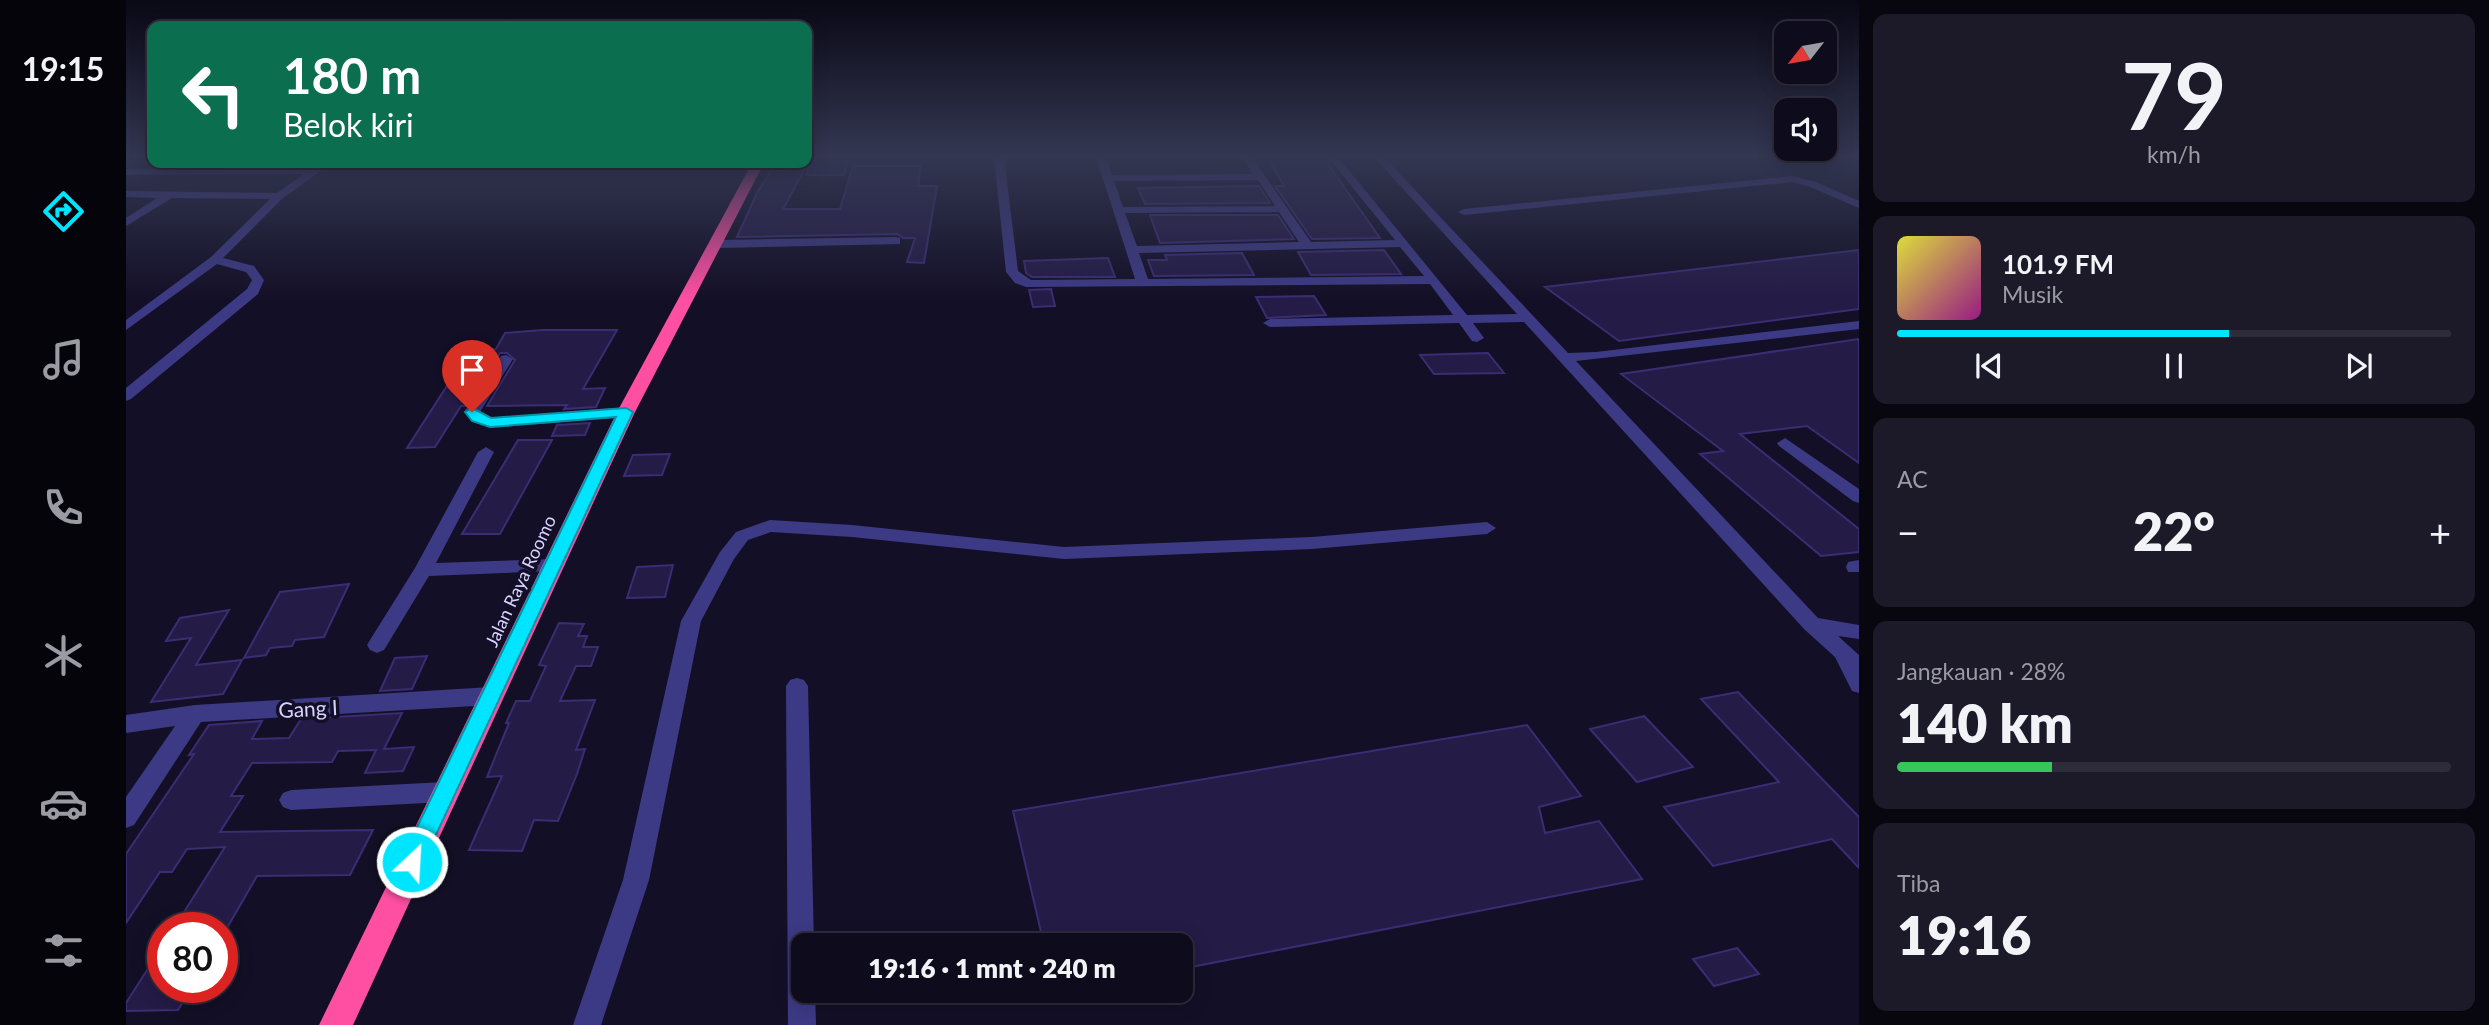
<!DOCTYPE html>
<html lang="id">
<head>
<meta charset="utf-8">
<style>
	:root { --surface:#0e0b1c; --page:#1c1929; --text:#f1f3f6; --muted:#9b9ba3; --line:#2e2b3b; --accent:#00e5ff }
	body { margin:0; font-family:Lato,sans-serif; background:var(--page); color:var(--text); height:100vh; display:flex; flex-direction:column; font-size:26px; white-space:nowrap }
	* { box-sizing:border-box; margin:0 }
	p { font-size:23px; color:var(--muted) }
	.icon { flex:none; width:38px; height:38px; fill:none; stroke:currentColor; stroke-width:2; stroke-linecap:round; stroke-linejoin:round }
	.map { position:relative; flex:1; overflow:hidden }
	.panel { display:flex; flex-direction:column; gap:14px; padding:14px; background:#08060f; width:630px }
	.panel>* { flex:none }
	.banner { position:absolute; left:21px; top:21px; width:665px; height:147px; border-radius:14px; box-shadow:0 4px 18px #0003,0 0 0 2px var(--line); background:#0b6e4f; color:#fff; overflow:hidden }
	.needle { width:46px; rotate:239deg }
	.buttons { position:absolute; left:1648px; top:21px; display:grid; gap:14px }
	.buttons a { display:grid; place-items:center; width:63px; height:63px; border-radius:14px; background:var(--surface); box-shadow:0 4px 18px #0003,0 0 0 2px var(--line); font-size:35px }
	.speed { position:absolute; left:21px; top:912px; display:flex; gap:14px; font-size:35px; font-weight:700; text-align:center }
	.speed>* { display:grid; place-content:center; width:91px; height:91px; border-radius:50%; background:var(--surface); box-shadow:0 4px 18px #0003,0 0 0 2px var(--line); line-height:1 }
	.speed .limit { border:10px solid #d22; background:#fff; color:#111 }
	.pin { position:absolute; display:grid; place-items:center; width:60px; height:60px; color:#fff; margin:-72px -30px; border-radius:50% 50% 50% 0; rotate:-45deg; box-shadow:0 0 7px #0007 }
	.pin .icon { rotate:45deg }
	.me { position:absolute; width:77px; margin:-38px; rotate:25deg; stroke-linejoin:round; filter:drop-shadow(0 0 5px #0008) }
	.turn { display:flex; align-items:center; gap:24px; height:147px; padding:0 21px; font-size:32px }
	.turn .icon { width:91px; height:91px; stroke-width:2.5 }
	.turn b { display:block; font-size:49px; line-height:60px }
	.big { font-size:52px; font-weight:800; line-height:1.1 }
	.panel .widget { flex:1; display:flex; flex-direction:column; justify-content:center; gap:10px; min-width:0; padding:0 24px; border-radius:14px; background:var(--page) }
	.panel .dial { align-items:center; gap:0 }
	.dial b { font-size:91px; line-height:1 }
	.song { display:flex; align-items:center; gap:21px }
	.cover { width:84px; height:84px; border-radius:10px; background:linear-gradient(135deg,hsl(60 70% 55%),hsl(310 70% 35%)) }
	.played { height:7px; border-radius:4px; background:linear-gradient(90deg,var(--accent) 60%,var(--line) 60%) }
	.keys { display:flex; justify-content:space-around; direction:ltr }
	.heat { display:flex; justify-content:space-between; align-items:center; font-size:38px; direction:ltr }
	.charge { height:10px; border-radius:5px; background:linear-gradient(90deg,#34c759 28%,var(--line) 0) }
	.trip { position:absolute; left:665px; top:933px; width:402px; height:70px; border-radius:14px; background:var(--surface); box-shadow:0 4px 18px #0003,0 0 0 2px var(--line); font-weight:800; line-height:70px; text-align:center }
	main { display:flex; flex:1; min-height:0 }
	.tabs { display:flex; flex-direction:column; width:126px; justify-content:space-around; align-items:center; background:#06040b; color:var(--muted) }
	.tabs .icon { width:49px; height:49px }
	.tabs .selected { color:var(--accent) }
	.tabs b { font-size:32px; color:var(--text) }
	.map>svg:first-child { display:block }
	.building { fill:#241b47; stroke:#3b2d73; stroke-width:2 }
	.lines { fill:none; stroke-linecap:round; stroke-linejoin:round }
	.minor { fill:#3d3a85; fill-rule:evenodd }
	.highway { fill:#ff4fa3; fill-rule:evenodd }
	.route { fill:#00e5ff; stroke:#0095a6; stroke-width:2 }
	.labels { text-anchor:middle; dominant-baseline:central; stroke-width:7; stroke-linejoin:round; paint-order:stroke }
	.street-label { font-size:18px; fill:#d9d4ff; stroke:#130f26 }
	.near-street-label { font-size:21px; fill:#d9d4ff; stroke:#130f26 }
</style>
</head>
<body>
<main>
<nav class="tabs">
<b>19:15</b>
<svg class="icon selected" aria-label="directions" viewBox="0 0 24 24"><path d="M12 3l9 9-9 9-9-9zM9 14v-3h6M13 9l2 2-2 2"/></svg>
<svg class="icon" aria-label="music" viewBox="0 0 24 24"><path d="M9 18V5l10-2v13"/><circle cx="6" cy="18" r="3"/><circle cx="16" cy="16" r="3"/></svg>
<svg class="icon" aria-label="phone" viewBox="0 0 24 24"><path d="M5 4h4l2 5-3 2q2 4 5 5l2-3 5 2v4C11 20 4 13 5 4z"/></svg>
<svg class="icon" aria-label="climate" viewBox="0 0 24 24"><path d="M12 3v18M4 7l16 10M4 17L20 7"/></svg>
<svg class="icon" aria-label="car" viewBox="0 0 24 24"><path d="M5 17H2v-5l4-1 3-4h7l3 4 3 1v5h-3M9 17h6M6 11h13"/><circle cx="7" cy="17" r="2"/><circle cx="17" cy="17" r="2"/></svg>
<svg class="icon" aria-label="filters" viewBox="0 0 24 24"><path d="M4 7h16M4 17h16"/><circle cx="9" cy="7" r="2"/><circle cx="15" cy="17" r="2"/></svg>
</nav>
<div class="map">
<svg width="1733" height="1025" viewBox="0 0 1733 1025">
	<rect width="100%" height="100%" fill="#130f26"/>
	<path class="building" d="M 686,157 L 722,158 L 718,175 L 680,175 Z
		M 1141,157 L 1197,157 L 1254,238 L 1186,239 L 1149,186 L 1158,186 Z
		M 650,163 L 682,163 L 657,209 L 714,209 L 727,166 L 795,166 L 792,186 L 811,186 L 798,263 L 781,262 L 789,238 L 777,238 L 771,234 L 611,237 L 631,193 Z
		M 1133,186 L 1144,203 L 1019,204 L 1012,188 Z
		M 1024,215 L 1152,215 L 1168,239 L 1034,243 Z
		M 1258,250 L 1275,274 L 1185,275 L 1172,252 Z
		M 1733,250 L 1733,309 L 1493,341 L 1419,287 Z
		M 1116,253 L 1128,275 L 1028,276 L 1022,260 L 1041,260 L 1039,255 Z
		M 982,258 L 989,277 L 906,277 L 900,273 L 898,261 Z
		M 925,289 L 929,306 L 907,307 L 903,290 Z
		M 1188,296 L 1200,315 L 1141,318 L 1130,297 Z
		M 416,330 L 491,330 L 457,389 L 479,388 L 470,407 L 438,409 L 441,405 L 361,406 L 389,360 L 381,353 L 374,353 L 339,406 L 335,406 L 309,447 L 281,448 L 344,350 L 370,349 L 379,333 Z
		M 1733,339 L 1733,463 L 1681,426 L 1614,434 L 1733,529 L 1733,552 L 1695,556 L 1574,454 L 1597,451 L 1495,374 Z
		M 1362,353 L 1378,373 L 1308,374 L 1294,355 Z
		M 464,423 L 459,435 L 426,436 L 431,425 Z
		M 392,440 L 426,440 L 374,534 L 336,534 Z
		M 544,454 L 536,475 L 498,476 L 507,455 Z
		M 547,565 L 539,597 L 501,598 L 511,567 Z
		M 223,584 L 198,637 L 169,640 L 166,646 L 144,648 L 140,655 L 118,658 L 154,592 Z
		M 103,610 L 70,665 L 116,660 L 97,694 L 25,702 L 65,638 L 40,641 L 54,618 Z
		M 433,623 L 458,624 L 452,636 L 461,636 L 457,647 L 472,647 L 465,666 L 450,666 L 434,701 L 469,700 L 450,750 L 459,749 L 451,774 L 432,821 L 408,820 L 396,851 L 343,850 L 376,776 L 361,777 L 383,723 L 380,723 L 390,701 L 404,701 L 420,666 L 413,665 Z
		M 301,656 L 286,689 L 254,691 L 269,658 Z
		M 1612,692 L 1733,817 L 1733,868 L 1706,839 L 1587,866 L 1538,807 L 1653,782 L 1575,699 Z
		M 276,713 L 258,749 L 288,747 L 277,771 L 239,773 L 250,750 L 212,751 L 206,762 L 126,763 L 105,796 L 117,796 L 94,832 L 247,830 L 224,875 L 131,876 L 101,928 L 48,928 L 99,847 L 61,849 L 46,872 L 34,872 L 0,923 L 0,854 L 68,754 L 63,755 L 83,725 L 136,721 L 126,739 L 163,738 L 175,719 Z
		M 1518,716 L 1567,767 L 1511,782 L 1464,729 Z
		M 1401,725 L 1455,796 L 1413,807 L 1419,833 L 1473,821 L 1516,879 L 1055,969 L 1055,945 L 918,945 L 887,811 Z
		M 37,945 L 37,987 L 66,987 L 52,1010 L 0,1011 L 0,1003 Z
		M 1611,948 L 1633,974 L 1588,986 L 1567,959 Z"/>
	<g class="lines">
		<path class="minor" d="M 868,157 L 878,157 L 892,271 L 905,280 L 1009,279 L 970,157 L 980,157 L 986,175 L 1127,174 L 1116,157 L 1126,157 L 1185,242 L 1269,240 L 1202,157 L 1212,157 L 1341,315 L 1391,314 L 1248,157 L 1258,157 L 1442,353 L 1470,352 L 1733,321 L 1733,329 L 1450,361 L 1692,618 L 1733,625 L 1733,639 L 1712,636 L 1733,655 L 1733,693 L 1726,691 L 1709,657 L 1679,630 L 1398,322 L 1347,323 L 1358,338 L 1351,342 L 1346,341 L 1333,323 L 1144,327 L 1137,323 L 1144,319 L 1327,315 L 1304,284 L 900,287 L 889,283 L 880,272 ZM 1132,180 L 1149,206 L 997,207 L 988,181 ZM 1153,212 L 1173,242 L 1011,246 L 999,213 ZM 1274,247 L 1298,276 L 1022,279 L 1013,253 Z
			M 195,163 L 206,163 L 157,198 L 97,258 L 128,266 L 138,280 L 132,294 L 5,399 L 0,401 L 0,388 L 121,289 L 126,280 L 120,272 L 91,264 L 0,330 L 0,320 L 85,257 L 144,199 L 46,198 L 0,226 L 0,218 L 31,198 L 0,197 L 0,191 L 151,193 L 178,174 L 0,175 L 0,169 L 187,168 Z
			M 1666,176 L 1690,182 L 1733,201 L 1733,208 L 1682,186 L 1666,182 L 1338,215 L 1332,212 L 1338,209 Z
			M 770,237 L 774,238 L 774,244 L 591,248 L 585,244 L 591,240 Z
			M 380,355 L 387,359 L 354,412 L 366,418 L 500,407 L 508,412 L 500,417 L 364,428 L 346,421 L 338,412 L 375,356 Z
			M 1659,438 L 1733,489 L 1733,503 L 1727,501 L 1653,446 L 1651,443 Z
			M 360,447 L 368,452 L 310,563 L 427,559 L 434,560 L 436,565 L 434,570 L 427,571 L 303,576 L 258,650 L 251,653 L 244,650 L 241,645 L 244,640 L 289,568 L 352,452 Z
			M 644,520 L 726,525 L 938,547 L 1186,537 L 1361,522 L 1370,528 L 1361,534 L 1186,549 L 938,559 L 726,537 L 645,532 L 622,540 L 608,559 L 575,621 L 523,880 L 475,1025 L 447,1025 L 497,880 L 555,621 L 594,552 L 610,532 Z
			M 1733,560 L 1733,572 L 1722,572 L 1720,567 L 1722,562 Z
			M 671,678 L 678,680 L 682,686 L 688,945 L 677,945 L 677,990 L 689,990 L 690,1025 L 662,1025 L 660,686 L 664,680 Z
			M 365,687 L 373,690 L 376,696 L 373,702 L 365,705 L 75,722 L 8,825 L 0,828 L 0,797 L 49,726 L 0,733 L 0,715 L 69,705 Z
			M 319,782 L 327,785 L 331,792 L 327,799 L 319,802 L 165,810 L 157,807 L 153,800 L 157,793 L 165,790 Z"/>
		<path class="highway" d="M 626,163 L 638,163 L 509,412 L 227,1025 L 193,1025 L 491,412 Z"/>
	</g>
	<linearGradient id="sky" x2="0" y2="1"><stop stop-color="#0a0815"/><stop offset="0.52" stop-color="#333752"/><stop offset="1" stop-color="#333752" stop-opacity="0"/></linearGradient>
	<rect width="1733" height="300" fill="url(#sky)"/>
	<path class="route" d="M 346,408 L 365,418 L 500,408 L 507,412 L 294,869 L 286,872 L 278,869 L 275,862 L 278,854 L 490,417 L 364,427 L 346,421 L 339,412 Z"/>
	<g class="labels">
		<g class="street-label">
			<text transform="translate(394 581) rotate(-65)">Jalan Raya Roomo</text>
		</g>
		<g class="near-street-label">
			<text transform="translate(182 708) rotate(-3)">Gang I</text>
		</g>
	</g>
</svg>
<div class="buttons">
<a><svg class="needle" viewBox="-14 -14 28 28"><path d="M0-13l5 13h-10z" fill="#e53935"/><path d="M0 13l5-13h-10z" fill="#9b9ba3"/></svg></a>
<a><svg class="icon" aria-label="sound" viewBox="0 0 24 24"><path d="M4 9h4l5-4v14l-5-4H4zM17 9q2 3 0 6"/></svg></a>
</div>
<div class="speed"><div class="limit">80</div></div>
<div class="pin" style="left:346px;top:412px;background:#d93025"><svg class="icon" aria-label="arrive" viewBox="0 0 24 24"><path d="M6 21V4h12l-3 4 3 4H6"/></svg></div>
<svg class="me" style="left:286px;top:862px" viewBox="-20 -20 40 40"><circle r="17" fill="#00e5ff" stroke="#fff" stroke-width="3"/><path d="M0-11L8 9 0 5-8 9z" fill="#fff"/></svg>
<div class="trip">19:16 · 1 mnt · 240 m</div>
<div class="banner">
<div class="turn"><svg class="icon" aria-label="left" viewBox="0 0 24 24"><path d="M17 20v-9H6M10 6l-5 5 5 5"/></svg><div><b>180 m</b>Belok kiri</div></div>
</div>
</div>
<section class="panel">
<div class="widget dial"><b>79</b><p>km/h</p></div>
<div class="widget">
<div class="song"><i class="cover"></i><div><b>101.9 FM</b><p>Musik</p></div></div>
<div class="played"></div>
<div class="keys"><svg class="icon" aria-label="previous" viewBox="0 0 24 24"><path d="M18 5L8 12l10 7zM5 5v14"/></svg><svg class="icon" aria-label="pause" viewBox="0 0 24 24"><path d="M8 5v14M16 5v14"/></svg><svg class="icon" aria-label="next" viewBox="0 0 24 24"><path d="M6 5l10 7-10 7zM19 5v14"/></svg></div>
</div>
<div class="widget"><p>AC</p>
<div class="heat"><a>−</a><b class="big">22°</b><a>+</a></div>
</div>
<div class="widget"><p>Jangkauan · 28%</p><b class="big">140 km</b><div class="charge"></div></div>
<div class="widget"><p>Tiba</p><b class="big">19:16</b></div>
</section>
</main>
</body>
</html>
